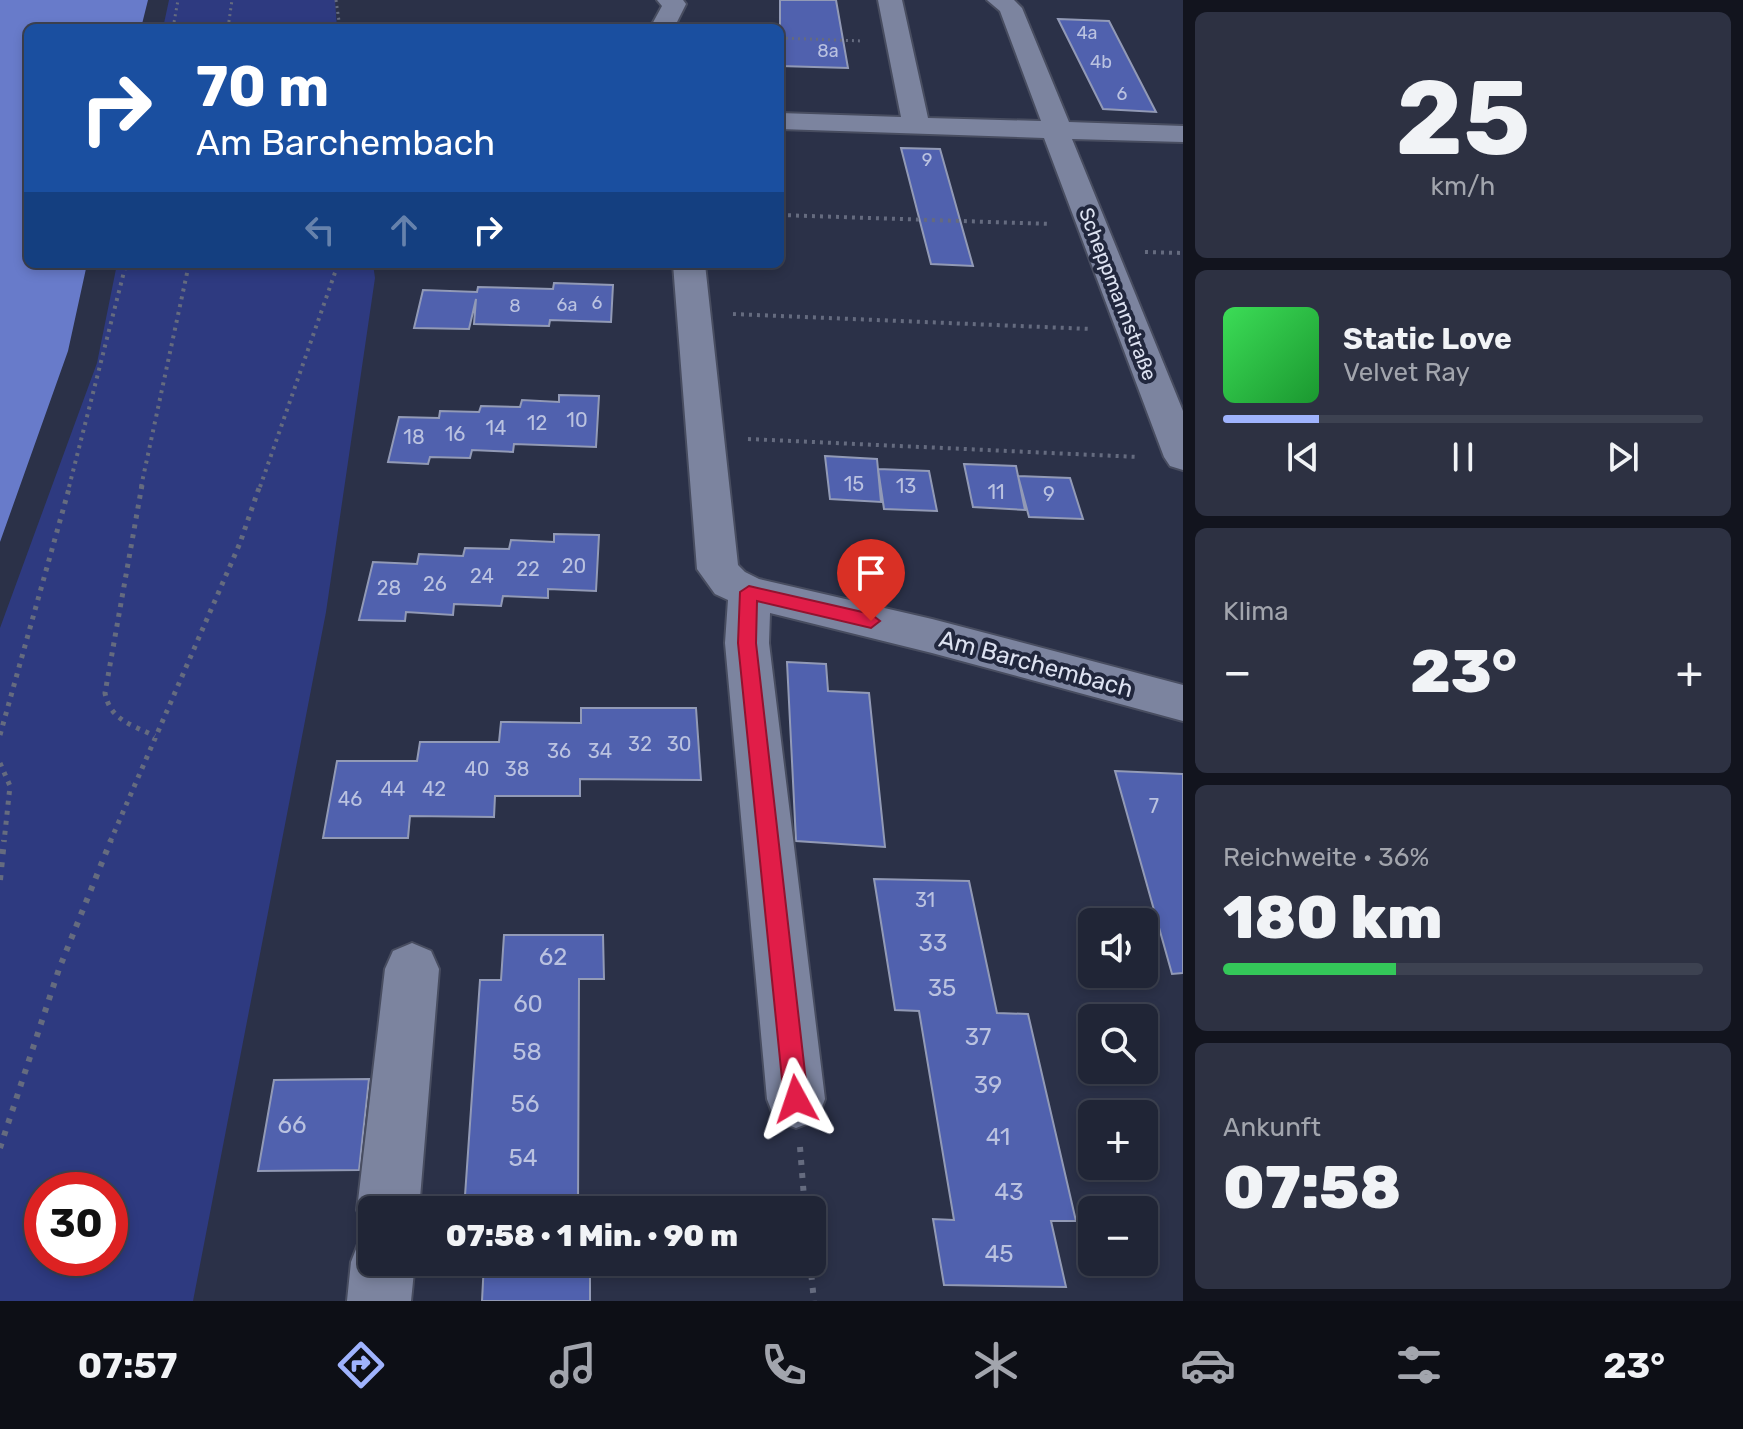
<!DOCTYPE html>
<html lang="de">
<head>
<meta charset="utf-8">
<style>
	:root { --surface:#202536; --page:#2d3142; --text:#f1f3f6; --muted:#a2a5ad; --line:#3d4251; --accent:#9fb3fd }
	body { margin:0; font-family:Rubik,sans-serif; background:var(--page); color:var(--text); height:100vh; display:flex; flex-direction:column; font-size:30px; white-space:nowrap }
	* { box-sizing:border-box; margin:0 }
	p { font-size:26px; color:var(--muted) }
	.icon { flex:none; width:44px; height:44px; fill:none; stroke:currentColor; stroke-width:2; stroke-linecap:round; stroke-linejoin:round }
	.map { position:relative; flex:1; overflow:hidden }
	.details { display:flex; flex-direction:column; gap:12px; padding:12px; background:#12141e; width:560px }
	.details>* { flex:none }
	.hud { position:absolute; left:24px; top:24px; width:760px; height:244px; border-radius:12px; box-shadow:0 4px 12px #0003,0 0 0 2px var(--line); background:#1a4fa0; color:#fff; overflow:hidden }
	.fabs { position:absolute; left:1078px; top:908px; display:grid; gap:16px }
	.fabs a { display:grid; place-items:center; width:80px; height:80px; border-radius:12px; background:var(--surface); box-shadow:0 4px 12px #0003,0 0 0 2px var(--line); font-size:40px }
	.speed { position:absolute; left:24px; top:1172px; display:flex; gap:16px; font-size:40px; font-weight:700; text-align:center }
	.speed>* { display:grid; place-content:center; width:104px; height:104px; border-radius:50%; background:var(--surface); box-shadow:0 4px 12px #0003,0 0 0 2px var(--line); line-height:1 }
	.speed .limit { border:12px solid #d22; background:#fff; color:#111 }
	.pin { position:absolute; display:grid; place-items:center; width:68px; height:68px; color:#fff; margin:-82px -34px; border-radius:50% 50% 50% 0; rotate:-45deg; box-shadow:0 0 8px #0007 }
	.pin .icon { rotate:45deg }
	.me { position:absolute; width:88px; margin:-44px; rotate:355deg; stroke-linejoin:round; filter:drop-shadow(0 0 6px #0008) }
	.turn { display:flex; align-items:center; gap:28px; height:168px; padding:0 40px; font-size:36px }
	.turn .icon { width:104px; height:104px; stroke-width:2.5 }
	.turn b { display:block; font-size:56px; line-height:68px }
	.lanes { display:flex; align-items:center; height:76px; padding:0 40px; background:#0003; justify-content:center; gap:40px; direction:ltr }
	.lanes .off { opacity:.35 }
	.big { font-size:60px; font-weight:800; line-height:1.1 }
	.details .widget { flex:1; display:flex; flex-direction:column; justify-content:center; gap:12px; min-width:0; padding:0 28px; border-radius:12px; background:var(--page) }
	.details .dial { align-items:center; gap:0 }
	.dial b { font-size:104px; line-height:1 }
	.song { display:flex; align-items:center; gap:24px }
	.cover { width:96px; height:96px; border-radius:12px; background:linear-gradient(135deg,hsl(130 70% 55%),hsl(130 70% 35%)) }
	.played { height:8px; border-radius:4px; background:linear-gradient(90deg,var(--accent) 20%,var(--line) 20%) }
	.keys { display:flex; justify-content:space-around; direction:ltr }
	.heat { display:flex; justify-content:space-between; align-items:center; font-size:44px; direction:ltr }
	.charge { height:12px; border-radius:6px; background:linear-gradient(90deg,#34c759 36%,var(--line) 0) }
	.trip { position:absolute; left:358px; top:1196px; width:468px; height:80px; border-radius:12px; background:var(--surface); box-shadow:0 4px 12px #0003,0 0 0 2px var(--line); font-weight:800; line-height:80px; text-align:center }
	.menu { display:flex; height:128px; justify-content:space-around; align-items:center; background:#0d0f16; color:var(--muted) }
	.menu .icon { width:56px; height:56px }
	.menu .current { color:var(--accent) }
	.menu b { font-size:36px; color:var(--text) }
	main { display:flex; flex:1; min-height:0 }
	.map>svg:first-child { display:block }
	.green { fill:#2e3a80; fill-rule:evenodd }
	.water { fill:#687bca }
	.building { fill:#5061ae; stroke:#929ab6; stroke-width:2 }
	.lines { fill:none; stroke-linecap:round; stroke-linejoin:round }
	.street-casing { stroke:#484d60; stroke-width:4 }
	.path-far3 { stroke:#656b7f; stroke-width:3; stroke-dasharray:2 4; stroke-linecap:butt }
	.path-far2 { stroke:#656b7f; stroke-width:4; stroke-dasharray:3 5; stroke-linecap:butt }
	.path-far1 { stroke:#656b7f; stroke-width:5; stroke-dasharray:4 6; stroke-linecap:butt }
	.path { stroke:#656b7f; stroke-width:6; stroke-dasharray:5 8; stroke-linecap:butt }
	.street { fill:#7c849f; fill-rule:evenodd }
	.route { fill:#e11d48; stroke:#92132f; stroke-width:2 }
	.labels { text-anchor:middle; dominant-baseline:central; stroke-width:8; stroke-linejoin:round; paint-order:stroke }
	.far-number-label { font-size:18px; fill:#bac2e0 }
	.far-street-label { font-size:20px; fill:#dde2f1; stroke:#21273d }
	.number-label { font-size:20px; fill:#bac2e0 }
	.street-label { font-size:24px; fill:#dde2f1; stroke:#21273d }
	.near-number-label { font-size:24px; fill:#bac2e0 }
</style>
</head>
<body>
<main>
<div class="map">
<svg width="1183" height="1301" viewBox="0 0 1183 1301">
	<rect width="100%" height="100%" fill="#2b3148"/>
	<path class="green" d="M 169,0 L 335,0 L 337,28 L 163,28 Z
		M 117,264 L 373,264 L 375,278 L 326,612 L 193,1301 L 0,1301 L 0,628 L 97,363 ZM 42,1190 L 110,1190 L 110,1258 L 42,1258 Z"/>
	<path class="water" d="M 0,0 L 148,0 L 141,28 L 28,28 L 28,264 L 87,264 L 68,351 L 0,542 Z"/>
	<path class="building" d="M 780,0 L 836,0 L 848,68 L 780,66 Z
		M 1058,19 L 1109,21 L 1156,112 L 1103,109 Z
		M 901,148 L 940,149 L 973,266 L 931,264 Z
		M 554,283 L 613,285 L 611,322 L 550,320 L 549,326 L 474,324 L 476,299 L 469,329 L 414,328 L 423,290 L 477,292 L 478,287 L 553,289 Z
		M 559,395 L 599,396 L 596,447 L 514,444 L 513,452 L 472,450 L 470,458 L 430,457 L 428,464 L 388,462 L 399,417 L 439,418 L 440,411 L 479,412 L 481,406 L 520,407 L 522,400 L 559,402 Z
		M 825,456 L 877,459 L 881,502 L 830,499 Z
		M 964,464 L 1016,466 L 1025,510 L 973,507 Z
		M 878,469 L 929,471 L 937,511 L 884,509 Z
		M 1018,476 L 1070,478 L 1083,519 L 1029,517 Z
		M 554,534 L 599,535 L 596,591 L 548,589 L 548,598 L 503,596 L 501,606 L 454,604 L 453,615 L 406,612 L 405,621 L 359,620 L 373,562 L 417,564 L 419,554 L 463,556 L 465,548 L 509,549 L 511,540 L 554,542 Z
		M 787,662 L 826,664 L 828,691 L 869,693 L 885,847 L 796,841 Z
		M 581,708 L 696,708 L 701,780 L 580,779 L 580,796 L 495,796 L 494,817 L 410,816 L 408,838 L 323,838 L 337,761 L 417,761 L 420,742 L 499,742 L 501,722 L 581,723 Z
		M 1115,771 L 1183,774 L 1183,973 L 1172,974 Z
		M 874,879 L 969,881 L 997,1013 L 1028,1014 L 1076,1221 L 1051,1221 L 1066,1287 L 944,1285 L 933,1219 L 954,1220 L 919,1011 L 895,1010 Z
		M 504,935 L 603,935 L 604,979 L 579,979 L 578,1210 L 464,1210 L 480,980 L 501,980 Z
		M 369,1079 L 359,1170 L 258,1171 L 274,1080 Z
		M 484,1262 L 590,1262 L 590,1301 L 482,1301 Z"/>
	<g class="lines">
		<g class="street-casing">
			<path id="street" d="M 657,0 L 683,0 L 686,4 L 674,28 L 650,28 L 662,6 Z
				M 878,0 L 902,0 L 928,118 L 1041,121 L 1000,11 L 987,0 L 1014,0 L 1022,8 L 1069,122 L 1183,126 L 1183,142 L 1072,139 L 1183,411 L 1183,470 L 1170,466 L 1164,457 L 1044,138 L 780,129 L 780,113 L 901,117 Z
				M 673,264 L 705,264 L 738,565 L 745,572 L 759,579 L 932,619 L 1183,685 L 1183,721 L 932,653 L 770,613 L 769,643 L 825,1099 L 817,1120 L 796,1128 L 775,1120 L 767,1099 L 725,643 L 728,600 L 715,594 L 697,569 Z
				M 412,943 L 431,951 L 439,969 L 419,1210 L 372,1210 L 372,1234 L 366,1232 L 357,1210 L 385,969 L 393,951 Z
				M 372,1235 L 372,1262 L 415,1262 L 411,1301 L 347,1301 L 351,1262 L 360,1239 Z"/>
		</g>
		<path class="path-far3" d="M 336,0 L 340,28
			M 173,28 L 178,0
			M 228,28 L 232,0
			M 780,38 L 863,41"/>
		<path class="path-far2" d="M 780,215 L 1051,224
			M 1145,252 L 1183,253
			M 733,314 L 1091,329
			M 748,439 L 1138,457
			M 69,487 L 126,264
			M 141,487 L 189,264
			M 260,487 L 338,264"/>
		<path class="path-far1" d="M 142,485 L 105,693 C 110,720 132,725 155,736
			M 0,735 L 70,485
			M 0,763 L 10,786 L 4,842
			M 110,842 L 240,543 L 260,485"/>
		<path class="path" d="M 0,880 L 4,840
			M 800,1147 L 805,1210
			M 0,1148 L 59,969 L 111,840
			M 810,1262 L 814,1301"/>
		<use href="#street" class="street"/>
	</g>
	<path class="route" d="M 749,586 L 871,614 L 880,621 L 871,628 L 757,601 L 756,643 L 808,1099 L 804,1107 L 796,1111 L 787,1107 L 784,1099 L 738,643 L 740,592 Z"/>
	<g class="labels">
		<g class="far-number-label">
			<text x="1087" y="33">4a</text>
			<text x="828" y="51">8a</text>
			<text x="1101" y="62">4b</text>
			<text x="1122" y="94">6</text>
			<text x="927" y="160">9</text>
			<text x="597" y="303">6</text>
			<text x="567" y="305">6a</text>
			<text x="515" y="306">8</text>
		</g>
		<g class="far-street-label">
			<text transform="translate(1118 294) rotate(69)">Scheppmannstraße</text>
		</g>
		<g class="number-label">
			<text x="577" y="420">10</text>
			<text x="537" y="423">12</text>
			<text x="496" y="428">14</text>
			<text x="455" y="434">16</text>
			<text x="414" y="437">18</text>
			<text x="854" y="484">15</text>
			<text x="906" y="486">13</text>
			<text x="996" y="492">11</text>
			<text x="1049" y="494">9</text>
			<text x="574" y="566">20</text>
			<text x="528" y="569">22</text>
			<text x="482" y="576">24</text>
			<text x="435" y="584">26</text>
			<text x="389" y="588">28</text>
			<text x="640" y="744">32</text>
			<text x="679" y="744">30</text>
			<text x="559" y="751">36</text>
			<text x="600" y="751">34</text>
			<text x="477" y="769">40</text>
			<text x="517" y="769">38</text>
			<text x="393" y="789">44</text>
			<text x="434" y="789">42</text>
			<text x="350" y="799">46</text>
			<text x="1154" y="806">7</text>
			<text x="925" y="900">31</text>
		</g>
		<g class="street-label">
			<text transform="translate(1036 664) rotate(15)">Am Barchembach</text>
		</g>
		<g class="near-number-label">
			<text x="933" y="943">33</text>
			<text x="553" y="957">62</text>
			<text x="942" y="988">35</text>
			<text x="528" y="1004">60</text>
			<text x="978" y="1037">37</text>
			<text x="527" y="1052">58</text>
			<text x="988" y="1085">39</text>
			<text x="525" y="1104">56</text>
			<text x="292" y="1125">66</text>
			<text x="998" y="1137">41</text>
			<text x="523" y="1158">54</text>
			<text x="1009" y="1192">43</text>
			<text x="999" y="1254">45</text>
		</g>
	</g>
</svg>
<div class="fabs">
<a><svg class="icon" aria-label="sound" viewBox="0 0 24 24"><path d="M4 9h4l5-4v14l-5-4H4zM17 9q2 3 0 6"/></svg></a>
<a><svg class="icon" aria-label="search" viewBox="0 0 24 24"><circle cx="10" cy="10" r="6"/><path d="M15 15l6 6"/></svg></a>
<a>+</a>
<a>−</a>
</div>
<div class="speed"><div class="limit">30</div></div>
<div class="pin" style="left:871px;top:621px;background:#d93025"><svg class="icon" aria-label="arrive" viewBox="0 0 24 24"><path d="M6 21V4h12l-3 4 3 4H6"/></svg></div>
<svg class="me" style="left:796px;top:1099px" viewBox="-20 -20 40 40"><path d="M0-17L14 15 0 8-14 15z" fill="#e11d48" stroke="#fff" stroke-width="4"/></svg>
<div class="trip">07:58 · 1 Min. · 90 m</div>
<div class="hud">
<div class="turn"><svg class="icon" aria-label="right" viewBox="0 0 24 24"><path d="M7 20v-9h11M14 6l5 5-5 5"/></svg><div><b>70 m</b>Am Barchembach</div></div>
<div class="lanes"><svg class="icon off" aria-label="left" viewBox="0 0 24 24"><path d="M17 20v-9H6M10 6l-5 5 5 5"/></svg><svg class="icon off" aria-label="ahead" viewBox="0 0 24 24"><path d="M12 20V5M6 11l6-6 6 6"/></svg><svg class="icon" aria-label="right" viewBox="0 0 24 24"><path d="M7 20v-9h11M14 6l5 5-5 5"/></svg></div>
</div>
</div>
<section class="details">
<div class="widget dial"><b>25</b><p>km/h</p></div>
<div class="widget">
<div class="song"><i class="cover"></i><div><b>Static Love</b><p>Velvet Ray</p></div></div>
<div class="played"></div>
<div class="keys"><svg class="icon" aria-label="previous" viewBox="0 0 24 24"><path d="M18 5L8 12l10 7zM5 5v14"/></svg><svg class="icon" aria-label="pause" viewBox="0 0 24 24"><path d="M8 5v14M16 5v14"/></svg><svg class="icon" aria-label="next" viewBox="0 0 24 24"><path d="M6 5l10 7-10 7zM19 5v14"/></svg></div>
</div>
<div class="widget"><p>Klima</p>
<div class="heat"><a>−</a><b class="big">23°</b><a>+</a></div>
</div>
<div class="widget"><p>Reichweite · 36%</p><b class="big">180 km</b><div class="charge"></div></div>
<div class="widget"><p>Ankunft</p><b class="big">07:58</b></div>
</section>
</main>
<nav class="menu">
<b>07:57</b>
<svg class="icon current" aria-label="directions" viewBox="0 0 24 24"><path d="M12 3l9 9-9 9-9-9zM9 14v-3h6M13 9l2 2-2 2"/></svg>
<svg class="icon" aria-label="music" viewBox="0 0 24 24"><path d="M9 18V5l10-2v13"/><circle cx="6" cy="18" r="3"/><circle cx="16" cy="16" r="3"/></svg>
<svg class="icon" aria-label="phone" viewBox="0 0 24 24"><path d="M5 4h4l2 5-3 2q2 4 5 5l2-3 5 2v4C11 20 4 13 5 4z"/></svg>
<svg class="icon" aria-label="climate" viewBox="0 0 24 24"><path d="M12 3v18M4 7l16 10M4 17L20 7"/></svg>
<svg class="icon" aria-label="car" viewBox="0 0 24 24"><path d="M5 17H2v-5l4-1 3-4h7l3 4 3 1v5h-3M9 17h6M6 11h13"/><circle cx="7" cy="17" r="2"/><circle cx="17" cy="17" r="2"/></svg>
<svg class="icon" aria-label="filters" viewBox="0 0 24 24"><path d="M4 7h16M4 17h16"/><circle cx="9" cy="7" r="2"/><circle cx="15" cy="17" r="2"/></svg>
<b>23°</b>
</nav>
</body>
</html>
